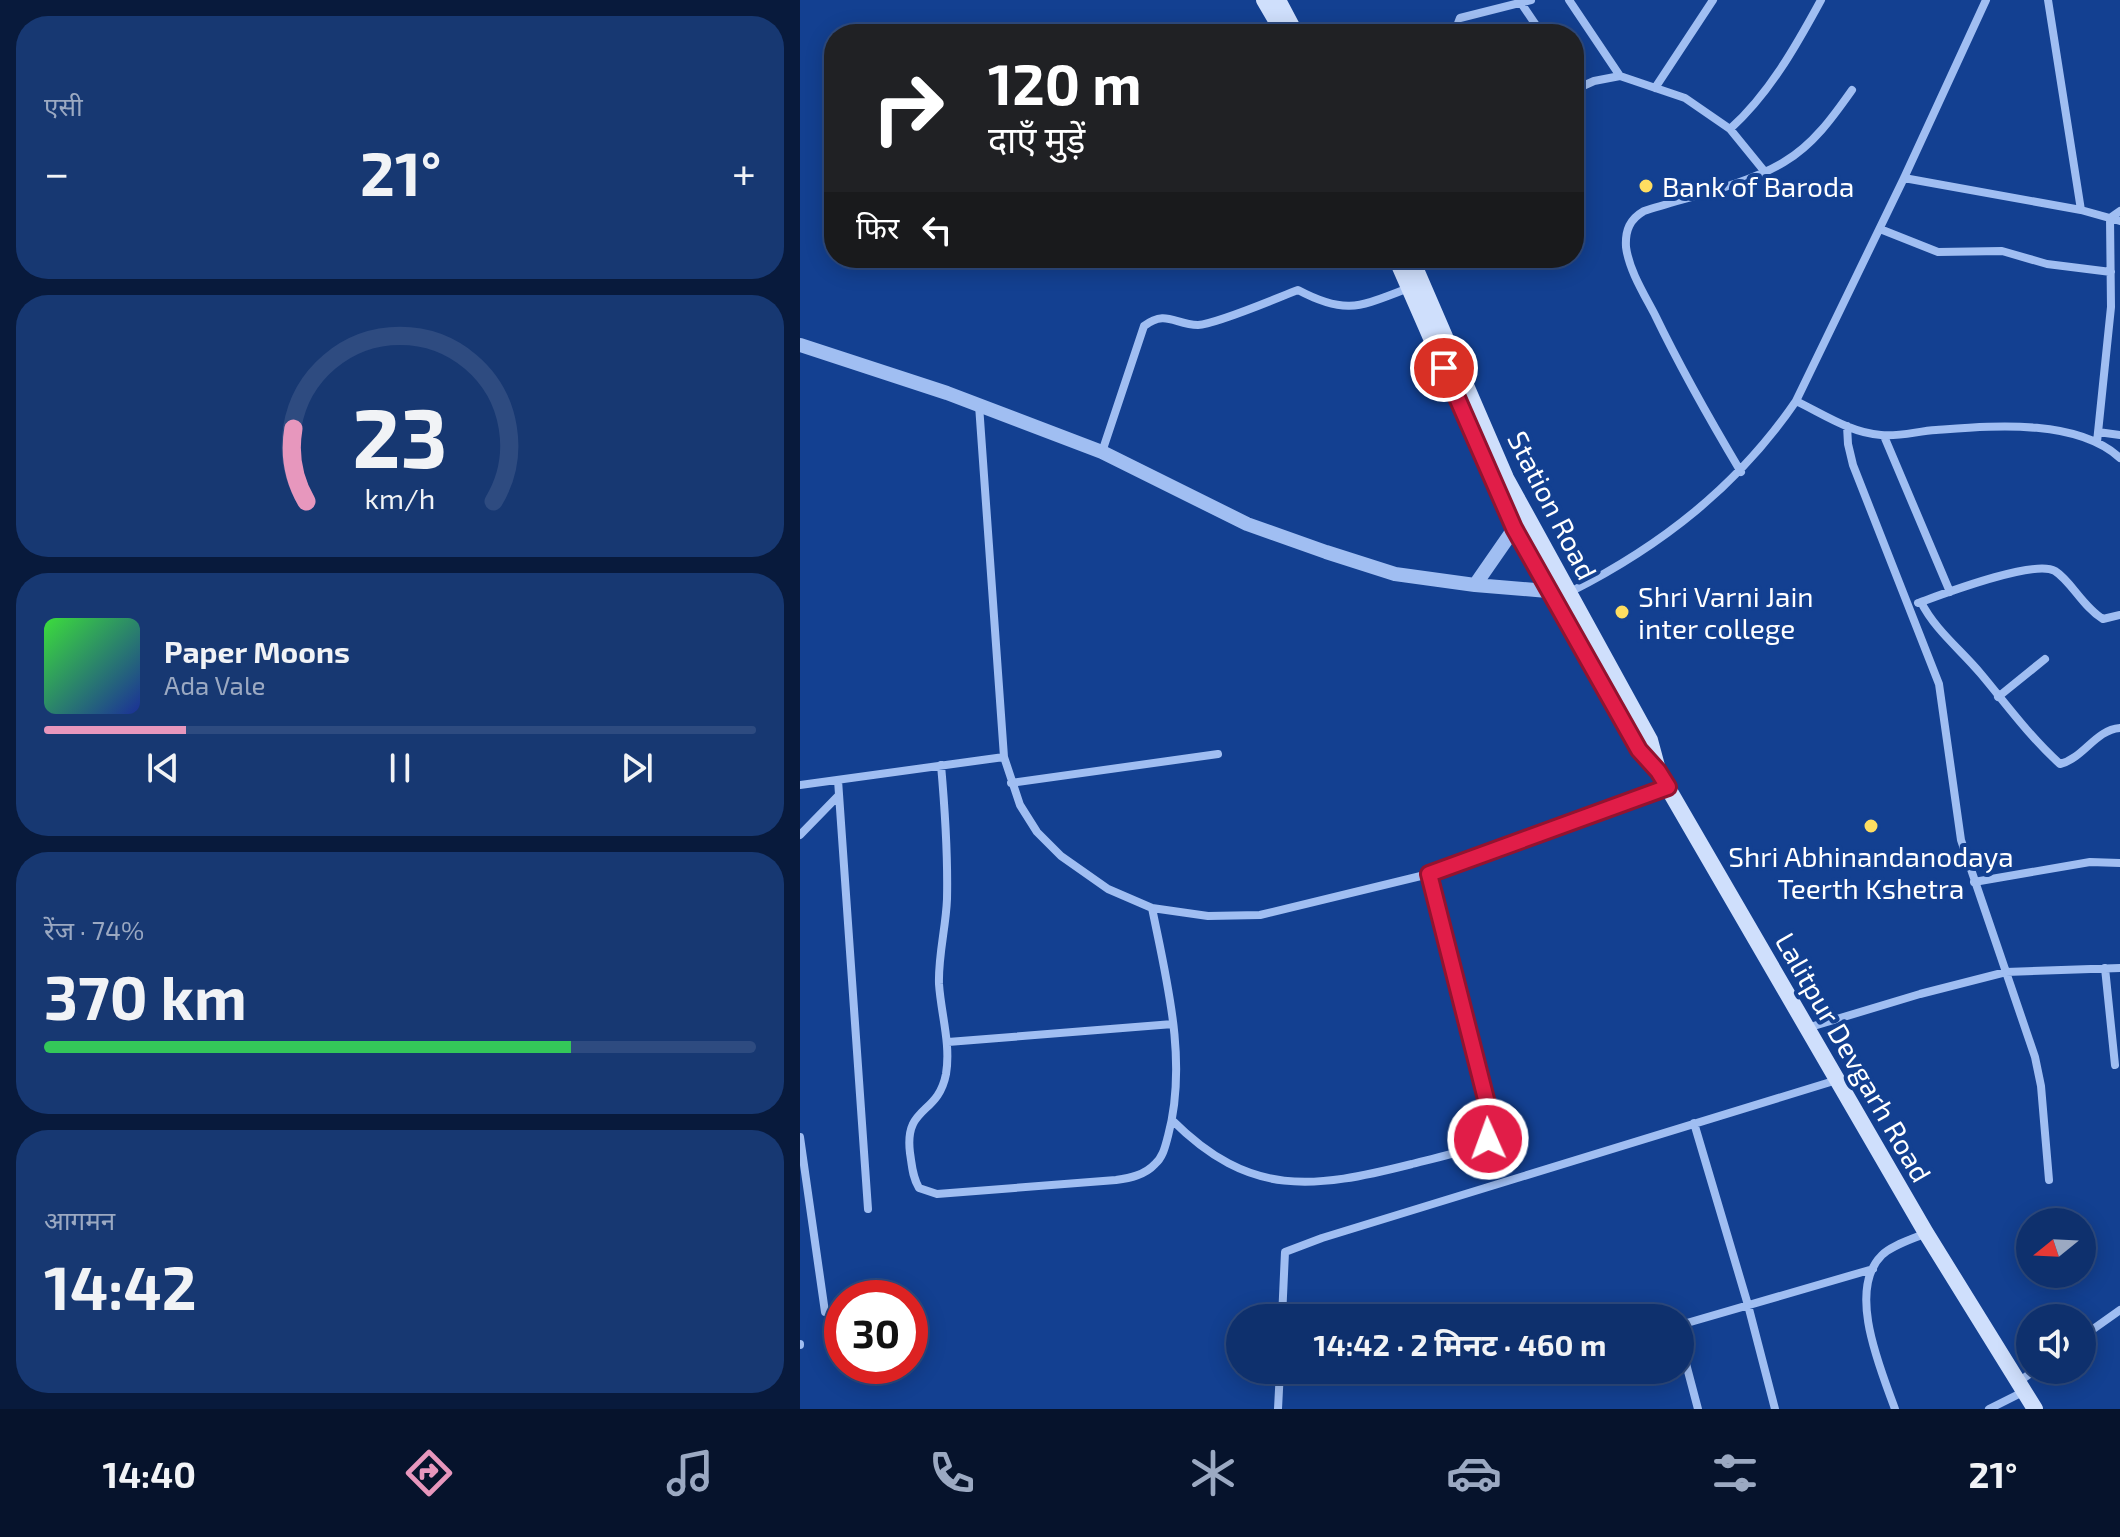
<!DOCTYPE html>
<html lang="hi">
<head>
<meta charset="utf-8">
<style>
	:root { --surface:#0e306d; --page:#173872; --text:#f1f3f6; --muted:#9ba9c2; --line:#2e4b80; --accent:#e797bd }
	body { margin:0; font-family:"Exo 2","Noto Sans Devanagari",sans-serif; background:var(--page); color:var(--text); height:100vh; display:flex; flex-direction:column; font-size:30px; white-space:nowrap }
	* { box-sizing:border-box; margin:0 }
	p { font-size:26px; color:var(--muted) }
	.icon { flex:none; width:44px; height:44px; fill:none; stroke:currentColor; stroke-width:2; stroke-linecap:round; stroke-linejoin:round }
	.map { position:relative; flex:1; overflow:hidden }
	.panel { display:flex; flex-direction:column; gap:16px; padding:16px; background:#081a3c; width:800px }
	.panel>* { flex:none }
	.guide { position:absolute; left:24px; top:24px; width:760px; height:244px; border-radius:32px; box-shadow:0 4px 20px #0003,0 0 0 2px var(--line); background:#202124; color:#fff; overflow:hidden }
	.needle { width:52px; rotate:252deg }
	.fabs { position:absolute; left:1216px; top:1208px; display:grid; gap:16px }
	.fabs a { display:grid; place-items:center; width:80px; height:80px; border-radius:50%; background:var(--surface); box-shadow:0 4px 20px #0003,0 0 0 2px var(--line); font-size:40px }
	.speed { position:absolute; left:24px; top:1280px; display:flex; gap:16px; font-size:40px; font-weight:700; text-align:center }
	.speed>* { display:grid; place-content:center; width:104px; height:104px; border-radius:50%; background:var(--surface); box-shadow:0 4px 20px #0003,0 0 0 2px var(--line); line-height:1 }
	.speed .limit { border:12px solid #d22; background:#fff; color:#111 }
	.pin { position:absolute; display:grid; place-items:center; width:68px; height:68px; color:#fff; margin:-34px; border:4px solid #fff; border-radius:50%; box-shadow:0 2px 8px #0007 }
	.me { position:absolute; width:88px; margin:-44px; rotate:358deg; stroke-linejoin:round; filter:drop-shadow(0 0 6px #0008) }
	.turn { display:flex; align-items:center; gap:28px; height:168px; padding:0 32px; font-size:36px }
	.turn .icon { width:104px; height:104px; stroke-width:2.5 }
	.turn b { display:block; font-size:56px; line-height:68px }
	.then { display:flex; align-items:center; height:76px; padding:0 32px; background:#0003; gap:16px; font-size:30px }
	.big { font-size:60px; font-weight:700; line-height:1.1 }
	.panel .card { flex:1; display:flex; flex-direction:column; justify-content:center; gap:12px; min-width:0; padding:0 28px; border-radius:32px; background:var(--page) }
	.panel .dial { align-items:center; gap:0 }
	.dial svg { height:208px; overflow:visible; fill:none; stroke:var(--line); stroke-width:7; stroke-linecap:round; text-anchor:middle }
	.dial text { fill:var(--text); stroke:none }
	.song { display:flex; align-items:center; gap:24px }
	.cover { width:96px; height:96px; border-radius:12px; background:linear-gradient(135deg,hsl(120 70% 55%),hsl(230 70% 35%)) }
	.played { height:8px; border-radius:4px; background:linear-gradient(90deg,var(--accent) 20%,var(--line) 20%) }
	.keys { display:flex; justify-content:space-around; direction:ltr }
	.heat { display:flex; justify-content:space-between; align-items:center; font-size:44px; direction:ltr }
	.charge { height:12px; border-radius:6px; background:linear-gradient(90deg,#34c759 74%,var(--line) 0) }
	.trip { position:absolute; left:426px; top:1304px; width:468px; height:80px; border-radius:40px; background:var(--surface); box-shadow:0 4px 20px #0003,0 0 0 2px var(--line); font-weight:700; line-height:80px; text-align:center }
	.tabs { display:flex; height:128px; justify-content:space-around; align-items:center; background:#06132c; color:var(--muted) }
	.tabs .icon { width:56px; height:56px }
	.tabs .current { color:var(--accent) }
	.tabs b { font-size:36px; color:var(--text) }
	main { display:flex; flex:1; min-height:0 }
	.map>svg:first-child { display:block }
	.lines { fill:none; stroke-linecap:round; stroke-linejoin:round }
	.minor { stroke:#a0bef2; stroke-width:8 }
	.tertiary { stroke:#a0bef2; stroke-width:14 }
	.secondary { stroke:#cfdffc; stroke-width:16 }
	.route-casing { stroke:#92132f; stroke-width:20 }
	.route { stroke:#e11d48; stroke-width:14 }
	.poi-dot { fill:#ffde61; stroke:#134091; stroke-width:3 }
	.labels { text-anchor:middle; dominant-baseline:central; stroke-width:8; stroke-linejoin:round; paint-order:stroke }
	.poi-label { font-size:28px; fill:#fff; stroke:#134091; text-anchor:start }
	.street-label { font-size:28px; fill:#fff; stroke:#134091 }
</style>
</head>
<body>
<main>
<section class="panel">
<div class="card"><p>एसी</p>
<div class="heat"><a>−</a><b class="big">21°</b><a>+</a></div>
</div>
<div class="card dial"><svg viewBox="0 0 100 80">
<path d="M14 69A42 42 0 1 1 86 69"/>
<path d="M14 69A42 42 0 0 1 9 41" stroke="#e797bd"/>
<text x="50" y="56" font-size="32" font-weight="700">23</text>
<text x="50" y="72" font-size="11">km/h</text>
</svg></div>
<div class="card">
<div class="song"><i class="cover"></i><div><b>Paper Moons</b><p>Ada Vale</p></div></div>
<div class="played"></div>
<div class="keys"><svg class="icon" aria-label="previous" viewBox="0 0 24 24"><path d="M18 5L8 12l10 7zM5 5v14"/></svg><svg class="icon" aria-label="pause" viewBox="0 0 24 24"><path d="M8 5v14M16 5v14"/></svg><svg class="icon" aria-label="next" viewBox="0 0 24 24"><path d="M6 5l10 7-10 7zM19 5v14"/></svg></div>
</div>
<div class="card"><p>रेंज · 74%</p><b class="big">370 km</b><div class="charge"></div></div>
<div class="card"><p>आगमन</p><b class="big">14:42</b></div>
</section>
<div class="map">
<svg width="1320" height="1409" viewBox="0 0 1320 1409">
	<rect width="100%" height="100%" fill="#134091"/>
	<g class="lines">
		<path class="minor" d="M 769,0 L 820,76
			M 1248,0 L 1281,210
			M 721,3 L 742,34
			M 654,34 L 660,18 L 731,0
			M 855,88 L 913,0
			M 774,90 L 794,81 L 820,76 L 885,98 L 930,129 L 965,172
			M 930,129 C 969,94 996,46 1021,0
			M 1104,178 L 1281,210 L 1320,221
			M 1080,229 L 1138,252 L 1202,251 L 1247,264 L 1311,272
			M 996,401 C 1023,414 1051,433 1081,435 C 1099,437 1118,431 1136,430 C 1192,426 1276,418 1320,458
			M 179,405 L 204,757 L 220,805 L 237,832 L 261,856 L 308,889 L 352,908 L 408,916 L 460,915 L 629,874 L 867,787
			M 1047,426 L 1048,444 L 1053,465 L 1139,684 L 1161,840 L 1235,1057 L 1241,1086 L 1249,1180
			M 1298,432 L 1320,435
			M 1084,436 L 1150,592
			M 1297,442 L 1311,307 L 1310,218 L 1320,211
			M 302,452 L 344,326 C 366,309 375,325 398,325 C 417,324 477,298 498,290 C 547,316 561,306 609,288
			M 941,472 C 910,420 881,369 855,315 C 844,294 829,270 826,247 C 825,230 830,219 844,211 C 887,197 946,185 984,162 C 1013,145 1033,117 1052,90
			M 770,592 C 861,546 938,486 996,401 L 1104,178 L 1186,0
			M 1121,602 C 1135,630 1161,650 1181,674 C 1207,705 1230,737 1260,764 C 1284,758 1295,730 1320,728
			M 1118,603 C 1143,594 1234,559 1255,571 C 1271,581 1283,607 1303,619 L 1320,615
			M 1198,697 L 1245,659
			M 141,765 C 145,810 148,854 147,899 C 146,927 138,956 139,984 C 141,1014 151,1044 146,1074 C 138,1116 104,1105 110,1153 C 112,1165 112,1176 119,1188 L 137,1194 L 316,1180 C 330,1178 345,1175 355,1164 C 363,1157 365,1147 368,1136 C 388,1062 367,982 352,908
			M 38,780 L 68,1209
			M 211,783 L 418,754
			M 0,785 L 204,757
			M 0,835 L 38,796
			M 1174,882 L 1290,862 L 1320,863
			M 1305,968 L 1315,1065
			M 1007,1028 L 1120,994 L 1206,972 L 1320,968
			M 148,1042 L 373,1024
			M 372,1120 C 450,1198 513,1189 612,1164 C 637,1157 666,1153 688,1139 L 691,1128 L 689,1111 L 629,874
			M 894,1123 L 948,1305 L 975,1409
			M 0,1137 L 25,1312
			M 482,1318 L 485,1252 L 522,1238 L 1037,1080
			M 880,1325 L 1073,1269
			M 1282,1337 L 1320,1310
			M 880,1341 L 898,1409
			M 0,1344 L 0,1345
			M 684,1380 L 719,1370
			M 1217,1383 L 1235,1370
			M 478,1409 L 480,1370
			M 1095,1409 C 1081,1370 1046,1290 1082,1255 C 1092,1245 1113,1239 1126,1233
			M 1189,1409 L 1223,1392"/>
		<path class="tertiary" d="M 0,345 L 147,393 L 302,452 L 447,524 L 526,552 L 595,574 L 675,585 L 759,592
			M 675,585 L 718,523"/>
		<path class="secondary" d="M 464,0 L 484,34
			M 478,0 L 496,34
			M 596,258 L 714,528 L 839,750 L 858,771 L 1126,1233 L 1235,1409
			M 611,258 L 706,478 L 850,740 L 857,766"/>
	</g>
	<g class="lines">
		<g class="route-casing">
			<path id="route" d="M 644,368 L 714,528 L 839,750 L 858,771 L 868,787 L 629,874 L 689,1111 L 691,1128 L 688,1139"/>
		</g>
		<use href="#route" class="route"/>
	</g>
	<g class="poi-dot">
		<circle cx="846" cy="186" r="8"/>
		<circle cx="822" cy="612" r="8"/>
		<circle cx="1071" cy="826" r="8"/>
	</g>
	<g class="labels">
		<g class="poi-label">
			<text x="862" y="186">Bank of Baroda</text>
			<text x="838" y="596">Shri Varni Jain<tspan x="838" dy="32">inter college</tspan></text>
			<text x="1071" y="856" text-anchor="middle">Shri Abhinandanodaya<tspan x="1071" dy="32">Teerth Kshetra</tspan></text>
		</g>
		<g class="street-label">
			<text transform="translate(753 505) rotate(63)">Station Road</text>
			<text transform="translate(1054 1057) rotate(60)">Lalitpur Devgarh Road</text>
		</g>
	</g>
</svg>
<div class="fabs">
<a><svg class="needle" viewBox="-14 -14 28 28"><path d="M0-13l5 13h-10z" fill="#e53935"/><path d="M0 13l5-13h-10z" fill="#9ba9c2"/></svg></a>
<a><svg class="icon" aria-label="sound" viewBox="0 0 24 24"><path d="M4 9h4l5-4v14l-5-4H4zM17 9q2 3 0 6"/></svg></a>
</div>
<div class="speed"><div class="limit">30</div></div>
<div class="pin" style="left:644px;top:368px;background:#d93025"><svg class="icon" aria-label="arrive" viewBox="0 0 24 24"><path d="M6 21V4h12l-3 4 3 4H6"/></svg></div>
<svg class="me" style="left:688px;top:1139px" viewBox="-20 -20 40 40"><circle r="17" fill="#e11d48" stroke="#fff" stroke-width="3"/><path d="M0-11L8 9 0 5-8 9z" fill="#fff"/></svg>
<div class="trip">14:42 · 2 मिनट · 460 m</div>
<div class="guide">
<div class="turn"><svg class="icon" aria-label="right" viewBox="0 0 24 24"><path d="M7 20v-9h11M14 6l5 5-5 5"/></svg><div><b>120 m</b>दाएँ मुड़ें</div></div>
<div class="then">फिर<svg class="icon" aria-label="left" viewBox="0 0 24 24"><path d="M17 20v-9H6M10 6l-5 5 5 5"/></svg></div>
</div>
</div>
</main>
<nav class="tabs">
<b>14:40</b>
<svg class="icon current" aria-label="directions" viewBox="0 0 24 24"><path d="M12 3l9 9-9 9-9-9zM9 14v-3h6M13 9l2 2-2 2"/></svg>
<svg class="icon" aria-label="music" viewBox="0 0 24 24"><path d="M9 18V5l10-2v13"/><circle cx="6" cy="18" r="3"/><circle cx="16" cy="16" r="3"/></svg>
<svg class="icon" aria-label="phone" viewBox="0 0 24 24"><path d="M5 4h4l2 5-3 2q2 4 5 5l2-3 5 2v4C11 20 4 13 5 4z"/></svg>
<svg class="icon" aria-label="climate" viewBox="0 0 24 24"><path d="M12 3v18M4 7l16 10M4 17L20 7"/></svg>
<svg class="icon" aria-label="car" viewBox="0 0 24 24"><path d="M5 17H2v-5l4-1 3-4h7l3 4 3 1v5h-3M9 17h6M6 11h13"/><circle cx="7" cy="17" r="2"/><circle cx="17" cy="17" r="2"/></svg>
<svg class="icon" aria-label="filters" viewBox="0 0 24 24"><path d="M4 7h16M4 17h16"/><circle cx="9" cy="7" r="2"/><circle cx="15" cy="17" r="2"/></svg>
<b>21°</b>
</nav>
</body>
</html>
